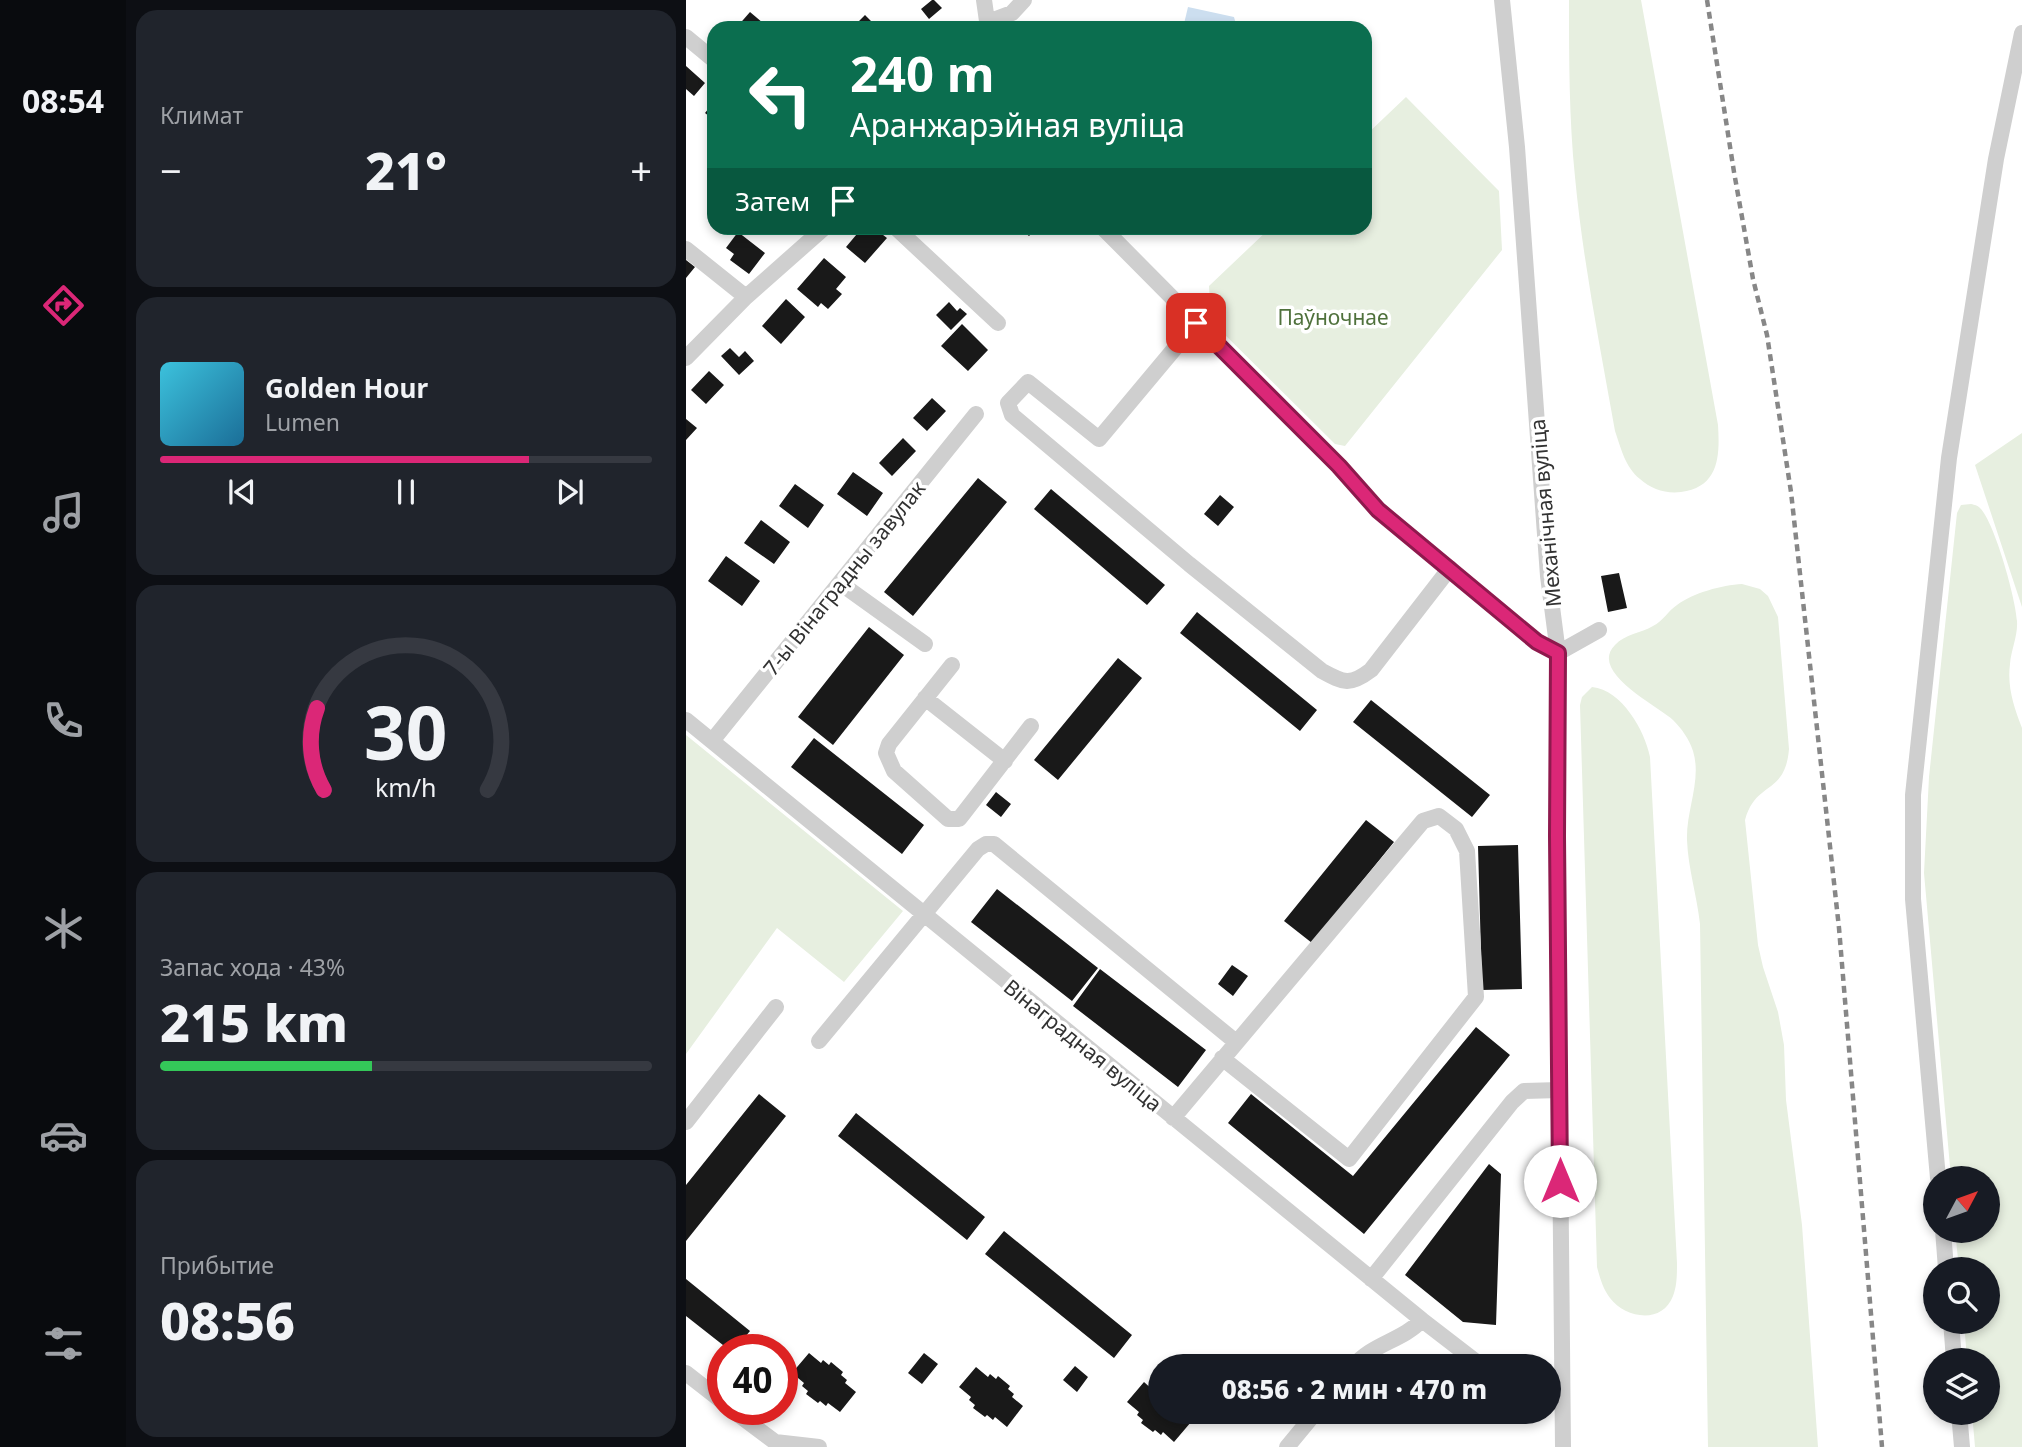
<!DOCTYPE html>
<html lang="ru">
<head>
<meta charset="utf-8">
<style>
	:root { --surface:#171b24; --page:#20242c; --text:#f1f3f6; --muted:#9ea1a6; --line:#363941; --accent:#db2777 }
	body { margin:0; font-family:"Noto Sans",sans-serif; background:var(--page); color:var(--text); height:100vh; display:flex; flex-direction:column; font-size:26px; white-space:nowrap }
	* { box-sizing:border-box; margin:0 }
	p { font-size:23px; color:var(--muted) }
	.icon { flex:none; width:38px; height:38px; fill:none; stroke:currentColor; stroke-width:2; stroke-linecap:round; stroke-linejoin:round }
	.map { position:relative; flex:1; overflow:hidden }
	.panel { display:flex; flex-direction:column; gap:10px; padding:10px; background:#0d0f14; width:560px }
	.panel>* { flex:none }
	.hud { position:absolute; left:21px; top:21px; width:665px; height:214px; border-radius:21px; box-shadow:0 4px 10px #0003; background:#0b6e4f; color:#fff; overflow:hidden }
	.needle { width:46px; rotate:49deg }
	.buttons { position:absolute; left:1237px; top:1166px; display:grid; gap:14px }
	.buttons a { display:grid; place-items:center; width:77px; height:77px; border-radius:50%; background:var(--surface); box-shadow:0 4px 10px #0003; font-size:35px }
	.speed { position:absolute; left:21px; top:1334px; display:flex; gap:14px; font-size:35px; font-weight:700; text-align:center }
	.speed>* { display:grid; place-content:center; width:91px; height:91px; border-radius:50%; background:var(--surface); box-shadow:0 4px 10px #0003; line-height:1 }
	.speed .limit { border:10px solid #d22; background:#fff; color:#111 }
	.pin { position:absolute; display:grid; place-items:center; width:60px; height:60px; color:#fff; margin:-30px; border-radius:14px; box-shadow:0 4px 10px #0006 }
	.me { position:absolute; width:77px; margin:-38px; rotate:0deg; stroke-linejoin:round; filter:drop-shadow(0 0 5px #0008) }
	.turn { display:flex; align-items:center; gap:24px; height:147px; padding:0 28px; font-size:32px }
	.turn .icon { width:91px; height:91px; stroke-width:2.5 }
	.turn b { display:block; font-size:49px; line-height:60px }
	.then { display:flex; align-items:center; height:66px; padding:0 28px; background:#0003; gap:14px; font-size:26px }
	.big { font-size:52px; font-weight:800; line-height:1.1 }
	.panel .tile { flex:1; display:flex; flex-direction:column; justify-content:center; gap:10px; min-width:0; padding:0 24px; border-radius:21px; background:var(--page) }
	.panel .dial { align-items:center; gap:0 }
	.dial svg { height:182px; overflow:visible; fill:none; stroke:var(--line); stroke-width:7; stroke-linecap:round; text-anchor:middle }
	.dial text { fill:var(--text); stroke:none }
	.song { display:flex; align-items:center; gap:21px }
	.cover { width:84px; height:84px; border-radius:10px; background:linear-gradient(135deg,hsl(190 70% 55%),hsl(200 70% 35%)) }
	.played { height:7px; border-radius:4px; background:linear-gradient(90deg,var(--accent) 75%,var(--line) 75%) }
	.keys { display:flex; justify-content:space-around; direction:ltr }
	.heat { display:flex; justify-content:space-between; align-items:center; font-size:38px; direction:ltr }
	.charge { height:10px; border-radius:5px; background:linear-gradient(90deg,#34c759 43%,var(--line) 0) }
	.trip { position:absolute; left:462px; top:1354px; width:413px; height:70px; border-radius:35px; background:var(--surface); box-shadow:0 4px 10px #0003; font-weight:800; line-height:70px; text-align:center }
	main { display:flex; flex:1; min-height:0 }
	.menu { display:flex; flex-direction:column; width:126px; justify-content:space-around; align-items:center; background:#090b0e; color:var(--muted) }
	.menu .icon { width:49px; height:49px }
	.menu .selected { color:var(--accent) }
	.menu b { font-size:32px; color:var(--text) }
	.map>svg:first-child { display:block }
	.green { fill:#e7efe0 }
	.water { fill:#ccdeef }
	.building { fill:#191919 }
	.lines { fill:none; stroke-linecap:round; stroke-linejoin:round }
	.minor { stroke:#cfcfcf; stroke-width:16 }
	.rail { stroke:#878787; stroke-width:4.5; stroke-dasharray:7 5; stroke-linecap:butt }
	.route-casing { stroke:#8e194d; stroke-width:18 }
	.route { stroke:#db2777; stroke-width:12 }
	.labels { text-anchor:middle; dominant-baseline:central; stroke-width:7; stroke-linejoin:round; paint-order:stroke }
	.park-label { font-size:21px; fill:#4f713c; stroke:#fff }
	.street-label { font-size:21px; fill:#323232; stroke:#fff }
</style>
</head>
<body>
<main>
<nav class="menu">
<b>08:54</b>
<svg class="icon selected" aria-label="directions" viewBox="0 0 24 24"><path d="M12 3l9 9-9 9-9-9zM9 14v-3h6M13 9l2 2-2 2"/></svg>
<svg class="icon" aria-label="music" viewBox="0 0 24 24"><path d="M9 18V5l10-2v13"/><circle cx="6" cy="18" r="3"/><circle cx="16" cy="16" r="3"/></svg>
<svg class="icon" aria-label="phone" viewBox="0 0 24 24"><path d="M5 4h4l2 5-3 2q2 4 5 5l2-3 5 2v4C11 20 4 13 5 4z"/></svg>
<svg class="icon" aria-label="climate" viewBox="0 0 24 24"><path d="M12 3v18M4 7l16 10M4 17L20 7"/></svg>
<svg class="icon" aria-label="car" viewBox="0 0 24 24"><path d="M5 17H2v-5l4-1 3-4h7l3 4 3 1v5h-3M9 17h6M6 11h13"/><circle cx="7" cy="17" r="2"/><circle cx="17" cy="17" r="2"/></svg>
<svg class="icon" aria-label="filters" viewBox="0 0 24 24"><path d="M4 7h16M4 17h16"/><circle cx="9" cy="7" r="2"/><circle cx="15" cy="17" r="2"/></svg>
</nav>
<section class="panel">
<div class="tile"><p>Климат</p>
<div class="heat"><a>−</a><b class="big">21°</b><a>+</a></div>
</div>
<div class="tile">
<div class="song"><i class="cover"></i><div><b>Golden Hour</b><p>Lumen</p></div></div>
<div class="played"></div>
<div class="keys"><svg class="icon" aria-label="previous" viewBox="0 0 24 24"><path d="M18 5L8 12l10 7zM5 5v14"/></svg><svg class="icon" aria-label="pause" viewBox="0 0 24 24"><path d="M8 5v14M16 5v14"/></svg><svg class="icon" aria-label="next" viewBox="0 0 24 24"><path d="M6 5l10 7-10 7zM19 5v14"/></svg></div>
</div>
<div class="tile dial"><svg viewBox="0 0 100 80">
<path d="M14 69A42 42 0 1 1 86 69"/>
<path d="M14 69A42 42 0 0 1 11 33" stroke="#db2777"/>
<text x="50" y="56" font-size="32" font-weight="700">30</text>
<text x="50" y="72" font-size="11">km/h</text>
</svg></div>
<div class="tile"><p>Запас хода · 43%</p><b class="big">215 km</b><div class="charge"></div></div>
<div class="tile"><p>Прибытие</p><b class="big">08:56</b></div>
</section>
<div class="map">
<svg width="1336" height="1447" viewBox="0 0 1336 1447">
	<rect width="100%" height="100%" fill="#fff"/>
	<path class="green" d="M 883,0 L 955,0 L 1032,425 C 1034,456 1033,487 995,492 C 980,494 965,489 954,479 C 939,467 935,448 929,431 C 914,346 897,262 889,177 C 883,118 883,59 883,0 Z
		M 720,97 L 813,191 L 816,250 L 659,446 L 649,444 L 525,321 L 523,286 L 584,228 L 679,228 L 679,136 Z
		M 1336,433 L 1336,607 L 1289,465 Z
		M 1285,504 C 1289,505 1291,505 1294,508 C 1309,523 1330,600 1331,621 C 1332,636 1325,650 1324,664 C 1321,687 1328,707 1336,728 L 1336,1447 L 1289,1447 L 1286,1412 L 1302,1412 L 1302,1360 L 1281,1360 L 1278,1321 L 1302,1321 L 1302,1269 L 1273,1269 L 1269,1230 L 1302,1230 L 1302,1178 L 1265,1178 L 1238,873 L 1243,777 L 1271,513 L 1275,505 Z
		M 1056,584 L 1074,589 L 1082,596 L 1092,617 L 1103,749 C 1099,796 1070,780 1059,820 L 1072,945 L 1077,967 L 1092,1012 L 1098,1045 L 1100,1100 L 1116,1225 L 1132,1447 L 1022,1447 L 1014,924 C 1011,896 1002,868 1001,840 C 1000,810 1016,780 1007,751 C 1003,739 996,729 987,720 C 972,706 902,672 929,645 C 939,634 955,633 967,626 C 977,621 982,611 991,605 C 1007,593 1036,585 1056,584 Z
		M 906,687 C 936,690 959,731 964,757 L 991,1263 C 991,1274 991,1286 987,1296 C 976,1325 939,1318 924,1298 C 917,1289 914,1278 911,1267 L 894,705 L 896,697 Z
		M 0,735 L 217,911 L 158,982 L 91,928 L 0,1054 Z"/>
	<path class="water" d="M 502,7 L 548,17 L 551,28 L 497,28 Z"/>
	<path class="building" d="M 246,0 L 248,0 L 256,8 L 243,19 L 235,9 Z
		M 64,12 L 77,23 L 72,28 L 50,28 Z
		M 179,15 L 192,28 L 166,28 Z
		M 0,66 L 19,83 L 8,96 L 0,89 Z
		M 28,102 L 28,120 L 19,113 Z
		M 176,228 L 188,228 L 201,238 L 179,263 L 160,247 Z
		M 333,228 L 351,228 L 343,236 Z
		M 52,232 L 79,253 L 63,274 L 44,260 L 48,254 L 40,248 Z
		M 138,258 L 160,277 L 150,289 L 156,294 L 142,309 L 135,303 L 132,307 L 111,289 Z
		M 0,260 L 9,267 L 0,278 Z
		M 100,299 L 119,317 L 95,344 L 76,326 Z
		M 263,302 L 271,311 L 274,308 L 281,314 L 265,330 L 250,315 Z
		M 276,324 L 302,350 L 282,371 L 255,346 Z
		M 44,348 L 53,357 L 59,351 L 68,361 L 53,375 L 35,356 Z
		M 23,371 L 38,385 L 20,404 L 5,390 Z
		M 246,398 L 260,411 L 241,431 L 227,418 Z
		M 0,419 L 11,428 L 0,440 Z
		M 217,438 L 230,451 L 206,476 L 193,463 Z
		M 167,472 L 197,493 L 181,516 L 151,494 Z
		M 292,478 L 321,502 L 227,616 L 198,592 Z
		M 109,484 L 138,505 L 122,528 L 93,506 Z
		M 365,489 L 479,585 L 461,605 L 348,509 Z
		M 534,495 L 548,507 L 532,526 L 518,514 Z
		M 75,520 L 104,542 L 88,564 L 58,543 Z
		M 40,556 L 74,581 L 56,606 L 22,581 Z
		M 933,573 L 941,608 L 922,612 L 915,576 Z
		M 511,612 L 631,710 L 614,731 L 494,633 Z
		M 183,627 L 218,655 L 147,745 L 112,717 Z
		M 432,658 L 456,678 L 372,780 L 348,760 Z
		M 685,700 L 804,795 L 786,817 L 667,722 Z
		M 128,738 L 238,825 L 216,854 L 105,767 Z
		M 310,792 L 325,804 L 315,817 L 300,805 Z
		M 680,820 L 708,842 L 626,943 L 598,921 Z
		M 832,845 L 836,989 L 796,990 L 792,846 Z
		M 311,889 L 412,968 L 386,1001 L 285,922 Z
		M 546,965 L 562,976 L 547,996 L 532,984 Z
		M 414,969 L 520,1050 L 492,1087 L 387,1006 Z
		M 790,1027 L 824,1055 L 678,1234 L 542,1123 L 565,1094 L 667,1176 Z
		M 73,1094 L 100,1116 L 0,1241 L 0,1185 Z
		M 170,1113 L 299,1217 L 281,1240 L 152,1136 Z
		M 803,1164 L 815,1174 L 810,1325 L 777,1322 L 719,1275 Z
		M 318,1231 L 446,1335 L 428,1358 L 299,1254 Z
		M 0,1279 L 64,1331 L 49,1349 L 42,1349 L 0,1316 Z
		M 123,1353 L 135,1363 L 137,1360 L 143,1365 L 145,1362 L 157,1372 L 155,1375 L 161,1380 L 159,1383 L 170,1392 L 154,1412 L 142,1403 L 140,1406 L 134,1401 L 132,1403 L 120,1394 L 122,1391 L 116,1386 L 118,1383 L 106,1373 Z
		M 238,1353 L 252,1364 L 236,1384 L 222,1373 Z
		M 389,1366 L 402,1377 L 391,1392 L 377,1380 Z
		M 290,1367 L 302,1377 L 304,1374 L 310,1379 L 312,1376 L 324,1386 L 322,1389 L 328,1394 L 326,1397 L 337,1406 L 321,1427 L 309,1417 L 307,1420 L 301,1415 L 299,1417 L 287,1408 L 289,1405 L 283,1400 L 285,1397 L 273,1387 Z
		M 458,1382 L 469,1392 L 472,1389 L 474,1392 L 474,1412 L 494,1412 L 505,1422 L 488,1442 L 477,1432 L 475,1435 L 469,1430 L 467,1432 L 455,1423 L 457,1420 L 451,1415 L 453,1412 L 441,1402 Z"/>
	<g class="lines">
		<path class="minor" d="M 298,0 L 302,28
			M 816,0 L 831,147 L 862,576 L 872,653 L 871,836 L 877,1447
			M 302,22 L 326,13 L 338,0
			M 0,37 L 28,60
			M 210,228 L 312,323
			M 417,228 L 653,466 L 692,510 L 851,642 L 872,653 L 913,630
			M 0,249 L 60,297
			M 510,323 L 413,439 L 342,382 L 322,403 L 326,415 L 503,564 L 636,671 C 658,683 664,686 685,670 L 764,568
			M 0,358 L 60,297 L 138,228
			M 154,583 L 239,644
			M 266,665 L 203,744 L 200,753 L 208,771 L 262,819 L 273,819 L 277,814 L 345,726
			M 239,698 L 319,761
			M 0,720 L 736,1320 L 797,1367
			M 26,741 L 290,414
			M 133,1041 L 292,849 L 300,844 L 308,844 L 550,1042
			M 487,1118 L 737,821 L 753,816 L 770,829 L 781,851 L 790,997 L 663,1159 L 536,1058
			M 0,1122 L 90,1007
			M 1252,1178 L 1227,899 L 1227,795 L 1263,458 L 1310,159 L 1336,33
			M 1257,1230 L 1260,1269
			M 685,1279 L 826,1102 L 838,1091 L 874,1090
			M 1265,1321 L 1268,1360
			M 667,1367 C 685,1344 716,1341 736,1320
			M 0,1373 L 37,1402
			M 45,1409 L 89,1442 L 133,1447
			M 1273,1412 L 1276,1447
			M 601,1447 L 630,1412"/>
		<path class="rail" d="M 1021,0 L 1048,172 L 1067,279 L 1081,335 L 1105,492 L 1153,928 L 1196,1447"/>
	</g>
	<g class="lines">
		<g class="route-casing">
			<path id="route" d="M 510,323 L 653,466 L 692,510 L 851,642 L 872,653 L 871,836 L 874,1181"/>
		</g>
		<use href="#route" class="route"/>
	</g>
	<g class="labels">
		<g class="park-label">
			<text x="647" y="317">Паўночнае</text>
		</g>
		<g class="street-label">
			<text transform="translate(859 513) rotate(-95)">Механічная вуліца</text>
			<text transform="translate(158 578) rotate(-51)">7-ы Вінаградны завулак</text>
			<text transform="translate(397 1045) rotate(39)">Вінаградная вуліца</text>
		</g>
	</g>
</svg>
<div class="buttons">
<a><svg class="needle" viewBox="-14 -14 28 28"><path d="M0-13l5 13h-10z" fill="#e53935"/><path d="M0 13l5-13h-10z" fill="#9ea1a6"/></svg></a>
<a><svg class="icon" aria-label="search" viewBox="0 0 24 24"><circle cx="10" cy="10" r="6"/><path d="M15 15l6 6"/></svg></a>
<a><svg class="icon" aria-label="layers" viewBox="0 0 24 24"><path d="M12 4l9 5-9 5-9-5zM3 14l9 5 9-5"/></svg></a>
</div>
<div class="speed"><div class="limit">40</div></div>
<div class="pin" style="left:510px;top:323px;background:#d93025"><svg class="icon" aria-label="arrive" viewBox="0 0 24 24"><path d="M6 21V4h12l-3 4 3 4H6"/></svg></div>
<svg class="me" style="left:874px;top:1181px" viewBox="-20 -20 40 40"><circle r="19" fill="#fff"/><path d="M0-13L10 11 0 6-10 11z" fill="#db2777"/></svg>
<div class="trip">08:56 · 2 мин · 470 m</div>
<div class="hud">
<div class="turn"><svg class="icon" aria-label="left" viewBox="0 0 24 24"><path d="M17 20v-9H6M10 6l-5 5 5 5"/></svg><div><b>240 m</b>Аранжарэйная вуліца</div></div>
<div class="then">Затем<svg class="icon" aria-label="arrive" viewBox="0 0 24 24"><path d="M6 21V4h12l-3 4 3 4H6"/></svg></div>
</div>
</div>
</main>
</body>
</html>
